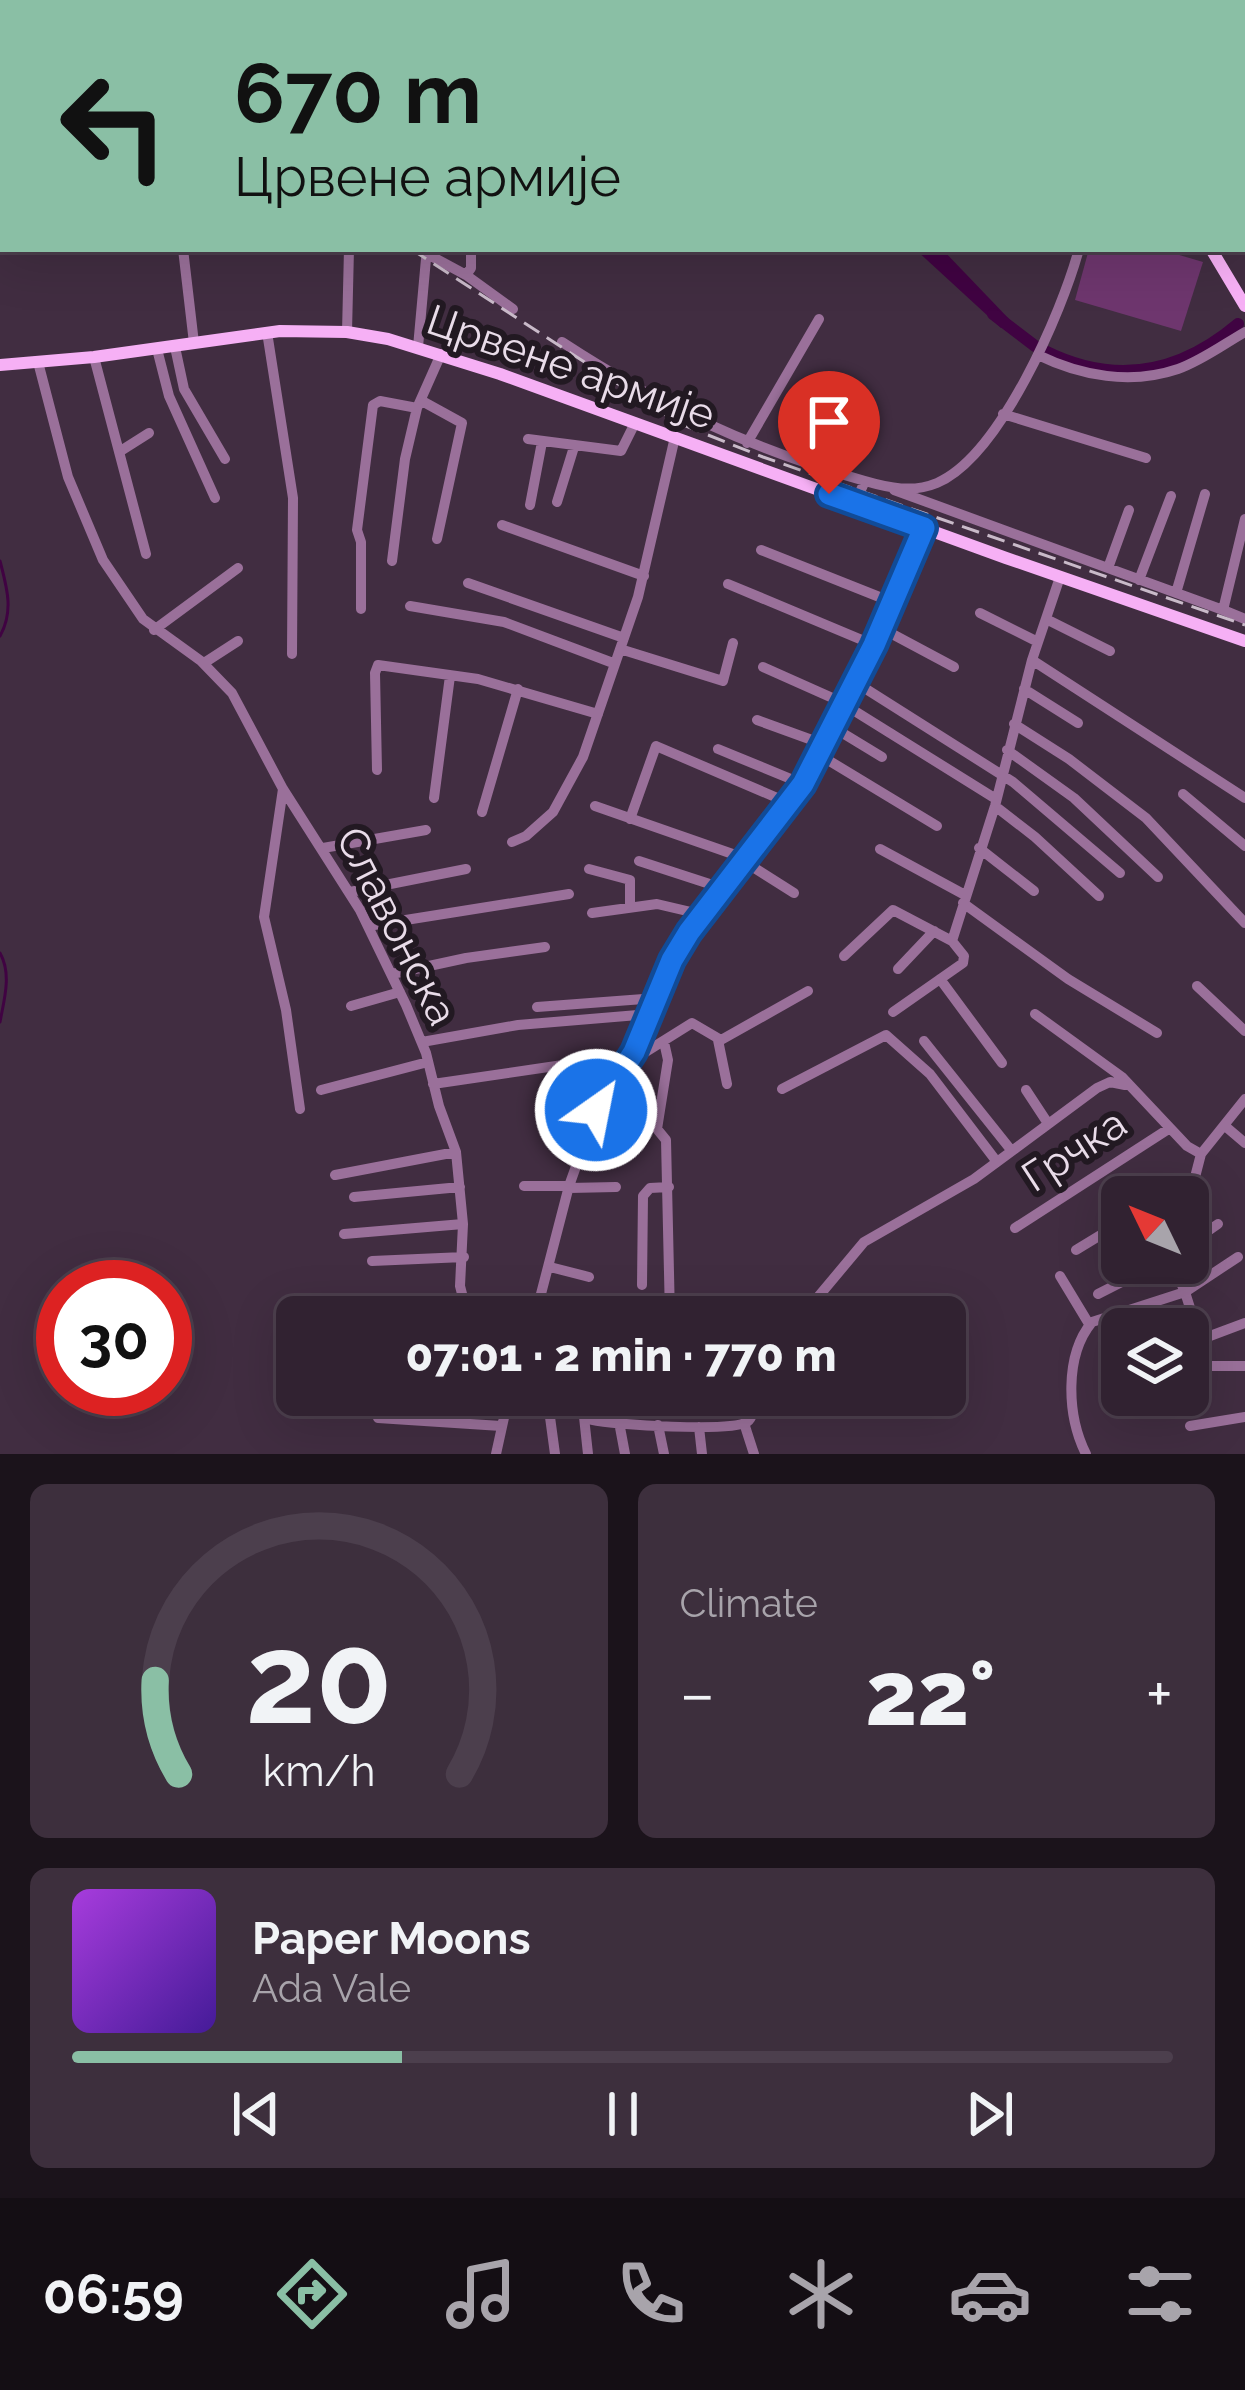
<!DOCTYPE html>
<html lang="en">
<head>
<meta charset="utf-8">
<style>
	:root { --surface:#312231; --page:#3d2f3d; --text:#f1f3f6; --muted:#a8a4ab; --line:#4c3f4d; --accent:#8abfa5 }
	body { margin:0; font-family:Raleway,sans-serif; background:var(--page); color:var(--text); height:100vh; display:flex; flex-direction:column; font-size:45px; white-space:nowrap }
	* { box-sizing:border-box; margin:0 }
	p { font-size:39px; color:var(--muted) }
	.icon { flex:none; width:66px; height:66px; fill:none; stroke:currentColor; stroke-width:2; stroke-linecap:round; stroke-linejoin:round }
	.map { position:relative; height:1454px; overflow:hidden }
	.side { display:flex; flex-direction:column; gap:30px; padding:30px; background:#1b131b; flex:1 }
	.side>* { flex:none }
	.banner { position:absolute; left:0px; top:0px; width:1245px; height:252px; box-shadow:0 12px 48px #0002,0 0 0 3px var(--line); background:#8abfa5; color:#111; overflow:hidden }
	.needle { width:78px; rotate:313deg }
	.tools { position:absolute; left:1101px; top:1176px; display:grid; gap:24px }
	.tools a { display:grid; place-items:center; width:108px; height:108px; border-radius:18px; background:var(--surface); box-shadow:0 12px 48px #0002,0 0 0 3px var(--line); font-size:60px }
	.speed { position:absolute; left:36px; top:1260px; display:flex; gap:24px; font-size:60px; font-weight:700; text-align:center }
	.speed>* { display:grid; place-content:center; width:156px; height:156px; border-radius:50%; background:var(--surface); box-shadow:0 12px 48px #0002,0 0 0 3px var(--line); line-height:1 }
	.speed .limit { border:18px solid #d22; background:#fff; color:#111 }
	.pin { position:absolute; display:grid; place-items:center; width:102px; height:102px; color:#fff; margin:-123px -51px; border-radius:50% 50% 50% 0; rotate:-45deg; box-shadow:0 0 12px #0007 }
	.pin .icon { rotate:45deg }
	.me { position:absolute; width:132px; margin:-66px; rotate:33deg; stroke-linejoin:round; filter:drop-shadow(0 0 9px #0008) }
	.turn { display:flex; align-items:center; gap:42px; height:252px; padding:0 36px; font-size:54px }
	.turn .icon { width:156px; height:156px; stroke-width:2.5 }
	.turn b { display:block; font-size:84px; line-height:102px }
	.big { font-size:90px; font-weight:800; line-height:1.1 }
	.side .tile { flex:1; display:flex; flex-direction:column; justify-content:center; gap:18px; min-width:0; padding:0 42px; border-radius:18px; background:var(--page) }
	.side .dial { align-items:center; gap:0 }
	.dial svg { height:312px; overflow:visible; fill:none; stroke:var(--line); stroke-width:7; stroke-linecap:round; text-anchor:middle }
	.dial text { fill:var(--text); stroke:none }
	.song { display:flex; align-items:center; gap:36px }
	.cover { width:144px; height:144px; border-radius:18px; background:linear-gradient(135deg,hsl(280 70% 55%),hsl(260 70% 35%)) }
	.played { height:12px; border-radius:6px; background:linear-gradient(90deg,var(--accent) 30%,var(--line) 30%) }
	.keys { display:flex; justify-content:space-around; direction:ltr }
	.heat { display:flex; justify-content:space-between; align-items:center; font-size:66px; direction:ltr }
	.side .tiles { flex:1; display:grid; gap:30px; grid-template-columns:1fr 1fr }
	.tile:last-child { grid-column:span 2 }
	.trip { position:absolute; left:276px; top:1296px; width:690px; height:120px; border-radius:18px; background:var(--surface); box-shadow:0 12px 48px #0002,0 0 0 3px var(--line); font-weight:800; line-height:120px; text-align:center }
	.dock { display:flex; height:192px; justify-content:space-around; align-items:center; background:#140e14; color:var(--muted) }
	.dock .icon { width:84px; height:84px }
	.dock .selected { color:var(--accent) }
	.dock b { font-size:54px; color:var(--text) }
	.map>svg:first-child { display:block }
	.green { fill:#6e366e }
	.water { fill:#400342 }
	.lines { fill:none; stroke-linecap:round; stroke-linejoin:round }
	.stream { stroke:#400342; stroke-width:3 }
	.river { stroke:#400342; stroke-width:12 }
	.taxiway { stroke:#857485; stroke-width:18 }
	.minor { stroke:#9a709a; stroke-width:10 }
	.major { stroke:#f6b0f5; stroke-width:12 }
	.rail { stroke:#c9bac9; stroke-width:3; stroke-dasharray:18 9; stroke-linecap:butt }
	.route-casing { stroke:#114b97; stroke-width:30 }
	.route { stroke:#1a73e8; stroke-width:21 }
	.labels { text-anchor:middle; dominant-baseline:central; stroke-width:12; stroke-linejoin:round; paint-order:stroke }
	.street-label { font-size:42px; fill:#e9dce9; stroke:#221922 }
</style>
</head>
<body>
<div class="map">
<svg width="1245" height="1454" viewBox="0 0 1245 1454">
	<rect width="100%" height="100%" fill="#412d41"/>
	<path class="green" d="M 1089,249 L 1159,249 L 1203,262 L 1181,331 L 1075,300 Z"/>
	<path class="water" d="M 915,249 L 942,249 L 1011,321 L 1001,328 Z"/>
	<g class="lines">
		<path class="stream" d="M 0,561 C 7,588 14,611 0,636
			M 0,953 C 12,974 4,1000 0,1022"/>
		<path class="river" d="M 993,314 L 1035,346
			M 1045,351 C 1115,386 1179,374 1238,324"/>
		<path class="taxiway" d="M 837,0 L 841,3"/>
		<path class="minor" d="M 1170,3 L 1171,0
			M 0,165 L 3,165
			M 183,249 L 194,343
			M 466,275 L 513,309
			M 267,332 L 293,498 L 292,654
			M 347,332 L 349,249
			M 562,342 C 660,406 752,450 865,481
			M 175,347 L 184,389 L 225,459
			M 418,347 L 426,259 L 431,256 L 466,275 L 471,268 L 471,249
			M 157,349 L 169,396 L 215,498
			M 1038,355 C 1081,376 1131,385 1178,369 C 1201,361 1224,344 1245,332
			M 94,357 L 146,554
			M 38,362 L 68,477 L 103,560 L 143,619 L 201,661 L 232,693 L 283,789 L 360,910 L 406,1005 L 426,1053 L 439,1106 L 456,1152 L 463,1224 L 460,1286 L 468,1317
			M 422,401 L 462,423 L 437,539
			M 1003,414 L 1146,458
			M 528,439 L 621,451 L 635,423
			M 747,443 L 819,319
			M 119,452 L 149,433
			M 894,490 L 1223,610 L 1245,519
			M 557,502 L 574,447
			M 855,503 L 865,481 C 889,488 913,493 937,483 C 1000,456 1062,312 1079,249
			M 530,505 L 542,442
			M 502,525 L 644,576
			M 761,550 L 892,602
			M 392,561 L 405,459 L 417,408
			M 1108,568 L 1129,510
			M 1139,580 L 1171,496
			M 468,583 L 624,638
			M 728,584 L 874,645
			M 1176,593 L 1205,494
			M 410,606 L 504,622 L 613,663
			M 361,609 L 361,542 L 357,530 L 373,405 L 380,401 L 417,408 L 441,354
			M 1223,610 L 1245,619
			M 980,613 L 1038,642
			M 1046,619 L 1110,651
			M 881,628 L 954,667
			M 154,630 L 238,568
			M 620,649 L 723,681 L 733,643
			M 1032,660 L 1245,798
			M 204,663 L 238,641
			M 763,667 L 837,700 L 996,799
			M 855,682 L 1013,782 L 1120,873
			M 1024,689 L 1078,723
			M 757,720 L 823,744
			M 1014,724 L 1069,759 L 1146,818 L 1245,923
			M 831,726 L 882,757
			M 718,749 L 803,784
			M 1007,750 L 1074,798 L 1158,877
			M 818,754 L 937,826
			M 377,770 L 375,673 L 378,665 L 478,679 L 598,714
			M 283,789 L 264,917 L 286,1010 L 300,1109
			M 1183,794 L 1245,846
			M 434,798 L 450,676
			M 595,806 L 747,859
			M 995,806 L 1035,837 L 1099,896
			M 482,812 L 518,689
			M 630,819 L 656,746 L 789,803
			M 512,842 L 526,836 L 553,812 L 583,757 L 638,597 L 675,437
			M 323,848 L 426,830
			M 979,848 L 1034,891
			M 880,849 L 965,895
			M 639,861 L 725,889
			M 745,862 L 794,893
			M 589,869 L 630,880 L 630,906
			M 350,892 L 466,869
			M 963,903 L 1068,979 L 1157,1033
			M 592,913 L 657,904 L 704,915
			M 368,926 L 569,894
			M 952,941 L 995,806 L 1032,660 L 1060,577
			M 844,956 L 893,910 L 952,941 L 964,956 L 963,963 L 893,1012
			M 898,969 L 934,931
			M 392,974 L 466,958 L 545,947
			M 940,979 L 1002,1063
			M 1197,986 L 1245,1031
			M 351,1006 L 400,992
			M 537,1007 L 657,998
			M 1035,1014 L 1122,1077 L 1187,1146 L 1201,1154
			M 718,1040 L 727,1084
			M 924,1041 L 1011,1150
			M 422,1042 L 518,1025 L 650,1014
			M 664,1042 L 668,1060 L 657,1129 L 666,1140 L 670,1317
			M 433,1084 L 644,1053 L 692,1023 L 721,1040 L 808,991
			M 782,1089 L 886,1035 L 930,1074 L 997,1162
			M 321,1090 L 428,1062
			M 1026,1090 L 1047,1122
			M 543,1110 L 597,1110
			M 1225,1126 L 1245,1143
			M 1201,1154 L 1245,1099
			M 335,1175 L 456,1152
			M 524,1186 L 569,1186
			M 569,1188 L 616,1187
			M 354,1197 L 460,1187
			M 1177,1197 L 1194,1181 L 1201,1154
			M 1015,1228 L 1170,1128
			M 344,1234 L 463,1224
			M 1188,1245 L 1218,1224
			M 1076,1250 L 1122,1222
			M 372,1261 L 464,1257
			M 550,1267 L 589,1277
			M 1060,1276 L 1089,1324
			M 642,1285 L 643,1196 L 650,1188 L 669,1187
			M 1098,1294 L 1159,1263
			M 535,1317 L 569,1186 L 595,1113 L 634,1052 L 672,960 L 689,932 L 803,784 L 874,645 L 924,528
			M 795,1317 L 818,1297 L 864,1242 L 974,1179 L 1097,1088 L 1110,1082 L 1125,1085
			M 1202,1339 L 1245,1323
			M 1208,1366 L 1245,1366
			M 1188,1372 L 1208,1365 L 1185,1292 L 1238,1257
			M 547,1395 L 555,1454
			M 563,1395 C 572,1403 580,1417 592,1420 C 613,1425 731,1432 747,1422 C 755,1416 753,1404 754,1395
			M 415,1401 L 506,1406
			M 584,1417 L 588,1454
			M 378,1418 L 501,1426
			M 619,1422 L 625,1454
			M 744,1423 L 754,1454
			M 658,1425 L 664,1454
			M 1190,1426 L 1245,1417
			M 699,1427 L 702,1454
			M 496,1454 L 509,1395
			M 1086,1454 C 1067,1416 1064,1356 1092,1322 L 1185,1292 L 1172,1263"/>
		<path class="major" d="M 1065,0 L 1066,3
			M 1211,249 L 1245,306
			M 0,365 L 94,357 L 280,331 L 347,332 L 388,339 L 500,374 L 1006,558 L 1245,641"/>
		<path class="rail" d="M 0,185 L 3,185
			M 411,249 L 678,423 L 763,457 L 1245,625"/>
	</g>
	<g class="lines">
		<g class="route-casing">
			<path id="route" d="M 596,1110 L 634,1052 L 672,960 L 689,932 L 803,784 L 874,645 L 924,528 L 829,494"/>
		</g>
		<use href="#route" class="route"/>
	</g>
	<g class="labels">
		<g class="street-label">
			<text transform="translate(571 367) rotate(19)">Црвене армије</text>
			<text transform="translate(397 926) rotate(63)">Славонска</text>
			<text transform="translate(1074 1150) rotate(-33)">Грчка</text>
		</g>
	</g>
</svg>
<div class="tools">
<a><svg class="needle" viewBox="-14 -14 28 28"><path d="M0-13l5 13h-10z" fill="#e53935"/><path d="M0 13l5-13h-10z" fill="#a8a4ab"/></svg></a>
<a><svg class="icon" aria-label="layers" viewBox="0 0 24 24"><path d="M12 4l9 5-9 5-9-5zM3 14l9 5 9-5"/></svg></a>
</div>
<div class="speed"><div class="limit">30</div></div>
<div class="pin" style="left:829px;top:494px;background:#d93025"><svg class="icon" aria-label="arrive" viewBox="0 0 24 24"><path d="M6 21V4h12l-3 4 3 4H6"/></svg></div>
<svg class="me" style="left:596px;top:1110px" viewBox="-20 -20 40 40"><circle r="17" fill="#1a73e8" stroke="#fff" stroke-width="3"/><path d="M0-11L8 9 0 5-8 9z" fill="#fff"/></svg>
<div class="trip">07:01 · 2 min · 770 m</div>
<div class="banner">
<div class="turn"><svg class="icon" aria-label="left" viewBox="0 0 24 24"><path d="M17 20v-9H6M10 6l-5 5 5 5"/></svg><div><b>670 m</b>Црвене армије</div></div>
</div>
</div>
<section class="side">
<div class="tiles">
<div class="tile dial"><svg viewBox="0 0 100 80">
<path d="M14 69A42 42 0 1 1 86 69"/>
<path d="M14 69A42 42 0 0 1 8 45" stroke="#8abfa5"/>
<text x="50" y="56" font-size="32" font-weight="700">20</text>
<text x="50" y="72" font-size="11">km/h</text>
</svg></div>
<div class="tile"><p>Climate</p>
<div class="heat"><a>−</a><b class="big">22°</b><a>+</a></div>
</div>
<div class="tile">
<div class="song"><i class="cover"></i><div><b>Paper Moons</b><p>Ada Vale</p></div></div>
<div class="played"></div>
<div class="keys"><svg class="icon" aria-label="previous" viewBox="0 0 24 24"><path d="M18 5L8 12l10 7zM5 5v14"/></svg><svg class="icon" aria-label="pause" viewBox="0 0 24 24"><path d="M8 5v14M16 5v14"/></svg><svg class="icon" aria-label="next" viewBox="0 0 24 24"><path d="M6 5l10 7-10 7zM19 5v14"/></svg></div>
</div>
</div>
</section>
<nav class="dock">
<b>06:59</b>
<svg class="icon selected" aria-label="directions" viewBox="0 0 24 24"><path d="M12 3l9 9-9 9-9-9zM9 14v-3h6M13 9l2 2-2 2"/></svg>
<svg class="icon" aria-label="music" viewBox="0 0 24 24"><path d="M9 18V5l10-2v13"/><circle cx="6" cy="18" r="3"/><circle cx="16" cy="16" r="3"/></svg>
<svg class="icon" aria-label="phone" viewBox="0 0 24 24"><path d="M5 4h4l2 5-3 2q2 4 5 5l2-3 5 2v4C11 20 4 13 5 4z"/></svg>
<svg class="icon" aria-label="climate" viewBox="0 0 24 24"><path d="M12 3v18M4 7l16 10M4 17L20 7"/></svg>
<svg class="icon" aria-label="car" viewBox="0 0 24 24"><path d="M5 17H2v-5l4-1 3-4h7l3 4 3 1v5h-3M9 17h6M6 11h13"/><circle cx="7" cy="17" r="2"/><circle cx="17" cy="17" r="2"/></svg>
<svg class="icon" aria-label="filters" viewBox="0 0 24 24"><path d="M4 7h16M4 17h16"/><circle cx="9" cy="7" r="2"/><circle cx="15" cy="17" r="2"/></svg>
</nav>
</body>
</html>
